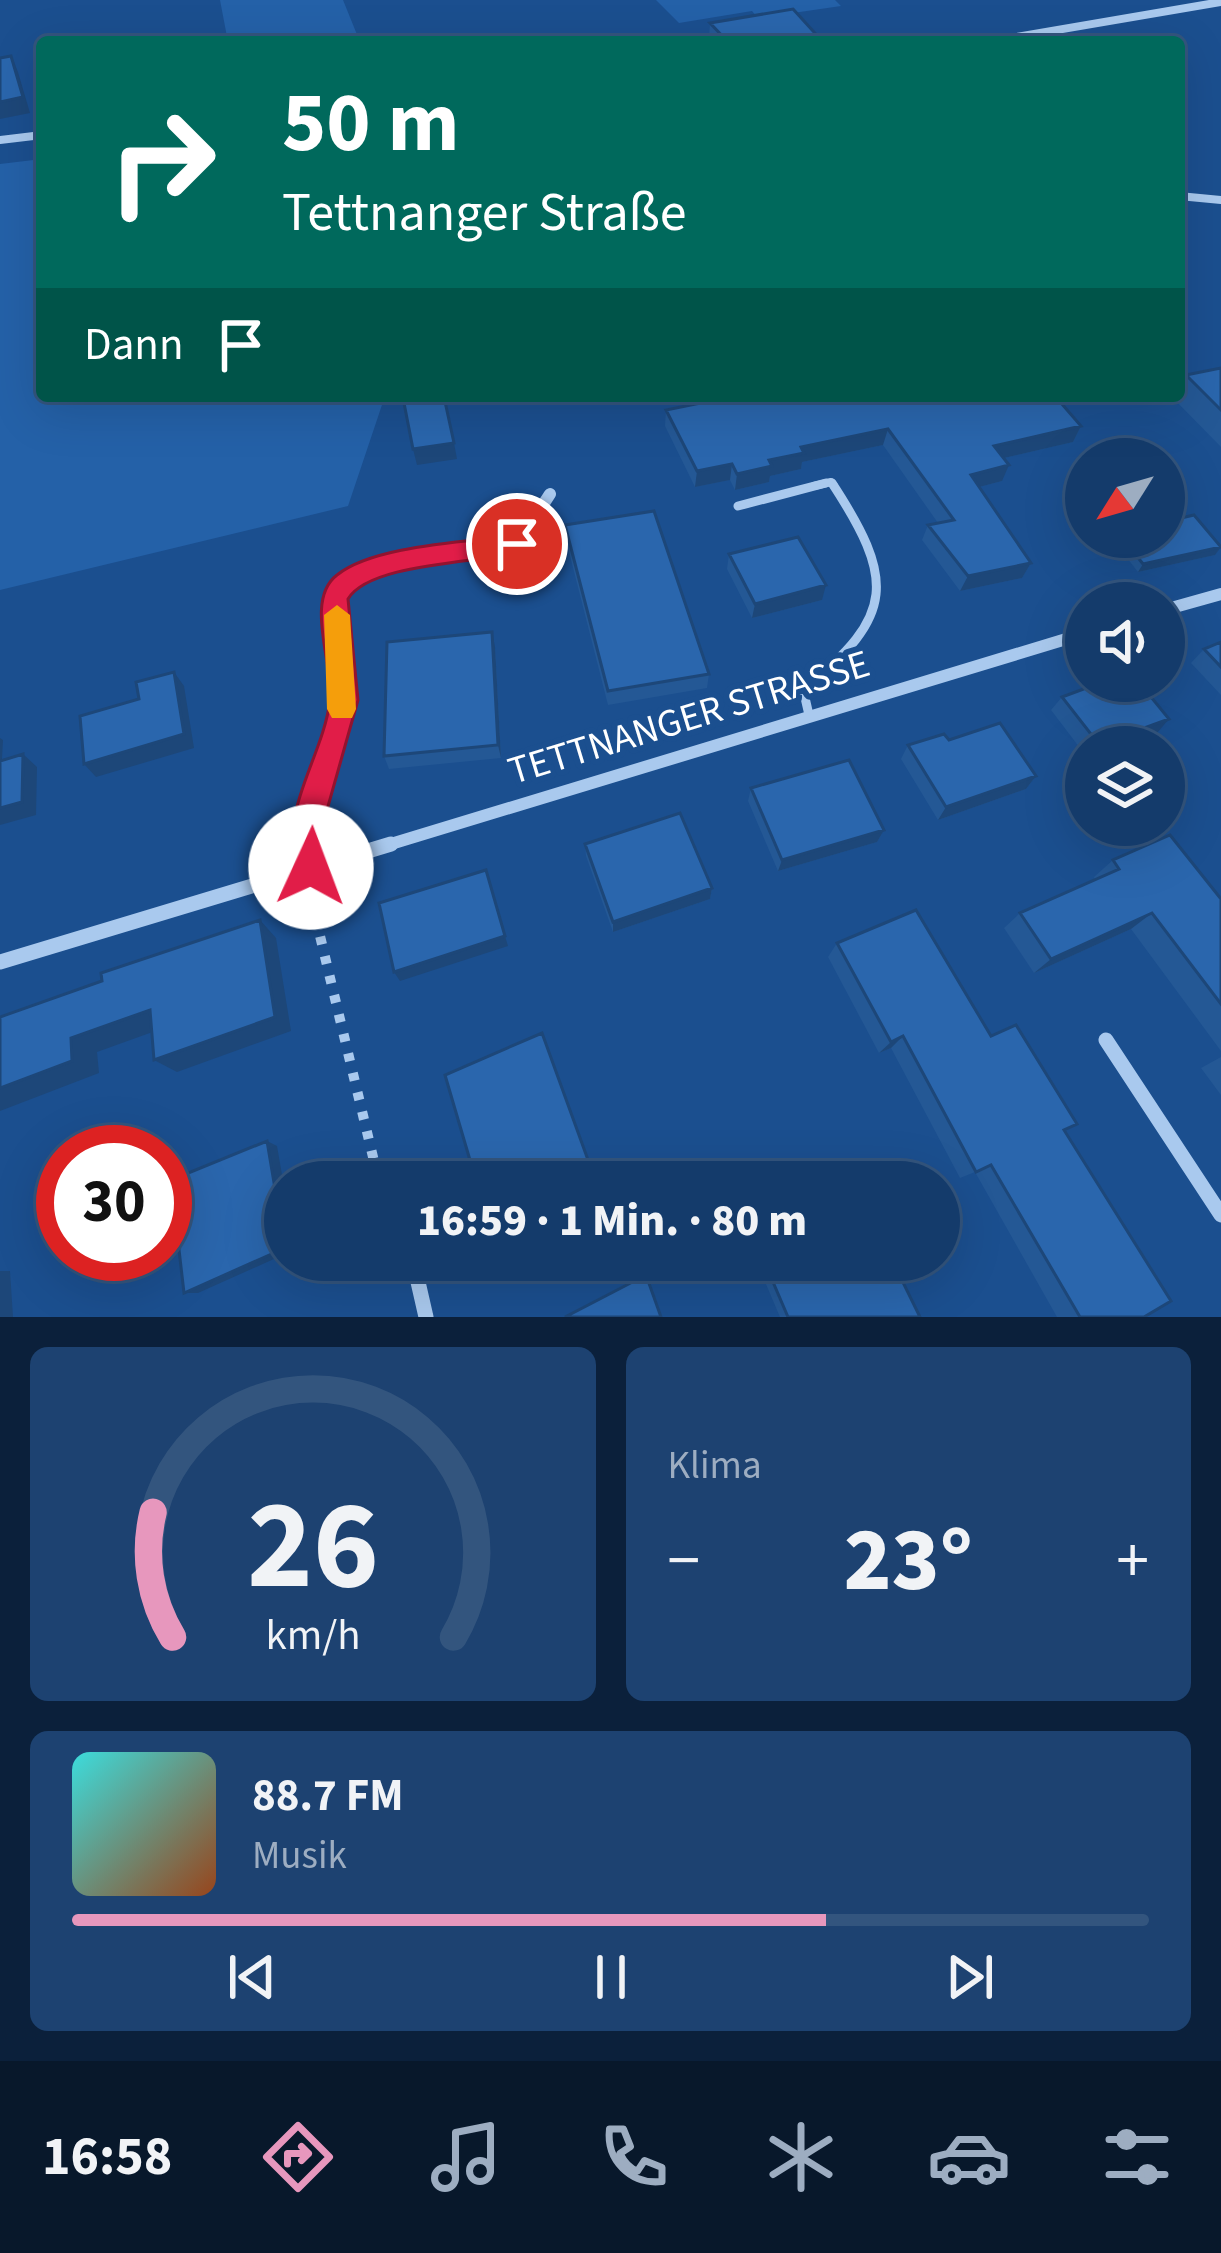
<!DOCTYPE html>
<html lang="de">
<head>
<meta charset="utf-8">
<style>
	:root { --surface:#143b6b; --page:#1d4271; --text:#f1f3f6; --muted:#9dadc1; --line:#33557e; --accent:#e797bd }
	body { margin:0; font-family:"Source Sans 3",sans-serif; background:var(--page); color:var(--text); height:100vh; display:flex; flex-direction:column; font-size:45px; white-space:nowrap }
	* { box-sizing:border-box; margin:0 }
	p { font-size:39px; color:var(--muted) }
	.icon { flex:none; width:66px; height:66px; fill:none; stroke:currentColor; stroke-width:2; stroke-linecap:round; stroke-linejoin:round }
	.map { position:relative; height:1317px; overflow:hidden }
	.side { display:flex; flex-direction:column; gap:30px; padding:30px; background:#0b203b; flex:1 }
	.side>* { flex:none }
	.guide { position:absolute; left:36px; top:36px; width:1149px; height:366px; border-radius:12px; box-shadow:0 12px 48px #0002,0 0 0 3px var(--line); background:#00695c; color:#fff; overflow:hidden }
	.needle { width:78px; rotate:233deg }
	.controls { position:absolute; left:1065px; top:438px; display:grid; gap:24px }
	.controls a { display:grid; place-items:center; width:120px; height:120px; border-radius:50%; background:var(--surface); box-shadow:0 12px 48px #0002,0 0 0 3px var(--line); font-size:60px }
	.speed { position:absolute; left:36px; top:1125px; display:flex; gap:24px; font-size:60px; font-weight:700; text-align:center }
	.speed>* { display:grid; place-content:center; width:156px; height:156px; border-radius:50%; background:var(--surface); box-shadow:0 12px 48px #0002,0 0 0 3px var(--line); line-height:1 }
	.speed .limit { border:18px solid #d22; background:#fff; color:#111 }
	.pin { position:absolute; display:grid; place-items:center; width:102px; height:102px; color:#fff; margin:-51px; border:6px solid #fff; border-radius:50%; box-shadow:0 3px 12px #0007 }
	.me { position:absolute; width:132px; margin:-66px; rotate:2deg; stroke-linejoin:round; filter:drop-shadow(0 0 9px #0008) }
	.turn { display:flex; align-items:center; gap:42px; height:252px; padding:0 48px; font-size:54px }
	.turn .icon { width:156px; height:156px; stroke-width:2.5 }
	.turn b { display:block; font-size:84px; line-height:102px }
	.then { display:flex; align-items:center; height:114px; padding:0 48px; background:#0003; gap:24px; font-size:45px }
	.big { font-size:90px; font-weight:800; line-height:1.1 }
	.side .widget { flex:1; display:flex; flex-direction:column; justify-content:center; gap:18px; min-width:0; padding:0 42px; border-radius:18px; background:var(--page) }
	.side .dial { align-items:center; gap:0 }
	.dial svg { height:312px; overflow:visible; fill:none; stroke:var(--line); stroke-width:7; stroke-linecap:round; text-anchor:middle }
	.dial text { fill:var(--text); stroke:none }
	.song { display:flex; align-items:center; gap:36px }
	.cover { width:144px; height:144px; border-radius:18px; background:linear-gradient(135deg,hsl(180 70% 55%),hsl(20 70% 35%)) }
	.played { height:12px; border-radius:6px; background:linear-gradient(90deg,var(--accent) 70%,var(--line) 70%) }
	.keys { display:flex; justify-content:space-around; direction:ltr }
	.heat { display:flex; justify-content:space-between; align-items:center; font-size:66px; direction:ltr }
	.side .tiles { flex:1; display:grid; gap:30px; grid-template-columns:1fr 1fr }
	.widget:last-child { grid-column:span 2 }
	.trip { position:absolute; left:264px; top:1161px; width:696px; height:120px; border-radius:60px; background:var(--surface); box-shadow:0 12px 48px #0002,0 0 0 3px var(--line); font-weight:800; line-height:120px; text-align:center }
	.dock { display:flex; height:192px; justify-content:space-around; align-items:center; background:#08182b; color:var(--muted) }
	.dock .icon { width:84px; height:84px }
	.dock .on { color:var(--accent) }
	.dock b { font-size:54px; color:var(--text) }
	.map>svg:first-child { display:block }
	.green { fill:#2461a8 }
	.lines { fill:none; stroke-linecap:round; stroke-linejoin:round }
	.path { stroke:#a9c9ee; stroke-width:10; stroke-dasharray:8 12; stroke-linecap:butt }
	.service-far1 { stroke:#a9c9ee; stroke-width:8 }
	.service { stroke:#a9c9ee; stroke-width:9 }
	.minor-far2 { stroke:#a9c9ee; stroke-width:8 }
	.minor-far1 { stroke:#a9c9ee; stroke-width:12 }
	.minor { stroke:#a9c9ee; stroke-width:15 }
	.wall { fill:#245895 }
	.shaded-wall { fill:#1d4779 }
	.building { fill:#2a66ad; stroke:#1d4779; stroke-width:3 }
	.route { fill:#e11d48; stroke:#92132f; stroke-width:3 }
	.slow { fill:#f59e0b }
	.labels { text-anchor:middle; dominant-baseline:central; stroke-width:12; stroke-linejoin:round; paint-order:stroke }
	.street-label { font-size:39px; fill:#fff; stroke:#1b4f8f }
</style>
</head>
<body>
<div class="map">
<svg width="1221" height="1317" viewBox="0 0 1221 1317">
	<rect width="100%" height="100%" fill="#1b4f8f"/>
	<path class="green" d="M 220,0 L 343,0 L 360,42 L 228,42 Z
		M 656,0 L 835,0 L 841,6 L 758,18 L 752,11 L 679,23 Z
		M 42,159 L 42,396 L 385,396 L 348,506 L 0,590 L 0,164 Z"/>
	<g class="lines">
		<path class="path" d="M 315,897 L 320,936 L 379,1182"/>
		<path class="service-far1" d="M 814,486 L 831,482 L 834,486"/>
		<path class="service" d="M 738,506 L 826,483
			M 809,715 L 803,689 C 897,616 894,578 832,483"/>
		<path class="minor-far2" d="M 987,42 L 1221,2
			M 0,140 L 42,135
			M 1179,196 L 1221,200"/>
		<path class="minor-far1" d="M 1164,610 L 1221,594
			M 308,847 L 305,831 L 344,700 L 335,598 L 345,582 L 384,565 L 517,545 L 550,494
			M 381,847 L 1086,633"/>
		<path class="minor" d="M 307,844 L 311,867
			M 0,962 L 391,844
			M 1106,1040 L 1221,1215
			M 413,1260 L 426,1317"/>
	</g>
	<path class="wall" d="M 710,23 L 823,42 L 713,42 L 709,38 Z
		M 1221,368 L 1221,447 L 1172,397 L 1179,396 L 1179,387 L 1186,375 Z
		M 666,410 L 1081,426 L 1073,442 L 1004,458 L 1002,481 L 979,487 L 1031,563 L 1022,578 L 960,591 L 922,540 L 928,525 L 938,523 L 883,445 L 802,462 L 801,469 L 770,476 L 769,482 L 735,490 L 730,480 L 695,487 L 665,426 Z
		M 565,525 L 709,674 L 707,688 L 608,705 L 566,540 Z
		M 1114,537 L 1164,537 L 1215,555 L 1138,572 L 1113,540 Z
		M 729,554 L 822,600 L 752,618 L 727,569 Z
		M 1221,642 L 1221,695 L 1191,663 L 1204,649 Z
		M 495,647 L 501,758 L 389,769 L 384,756 Z
		M 1062,697 L 1157,733 L 1153,734 L 1146,747 L 1086,747 L 1086,756 L 1051,710 Z
		M 949,740 L 1036,776 L 1026,789 L 938,820 L 901,759 L 908,745 Z
		M 751,788 L 884,830 L 877,842 L 778,871 L 748,801 Z
		M 585,844 L 712,888 L 710,899 L 613,932 L 586,856 Z
		M 1113,860 L 1221,899 L 1221,1051 L 1131,929 L 1034,973 L 1004,928 L 1020,913 L 1095,880 L 1094,877 Z
		M 837,943 L 991,1036 L 1064,1130 L 1144,1317 L 1057,1317 L 975,1172 L 960,1178 L 891,1048 L 879,1053 L 828,957 Z
		M 1221,1057 L 1221,1095 L 1201,1068 Z
		M 764,1260 L 892,1260 L 920,1317 L 780,1317 L 757,1263 Z"/>
	<path class="shaded-wall" d="M 11,56 L 18,72 L 30,113 L 0,119 L 0,102 Z
		M 1081,426 L 1073,442 L 987,462 L 994,446 Z
		M 888,429 L 883,445 L 802,462 L 801,469 L 770,476 L 769,482 L 735,490 L 737,474 L 801,447 Z
		M 454,443 L 457,459 L 417,465 L 413,449 Z
		M 732,464 L 730,480 L 695,487 L 697,471 Z
		M 1009,465 L 1002,481 L 964,491 L 971,475 Z
		M 1221,547 L 1215,555 L 1138,572 L 1143,564 Z
		M 1031,563 L 1022,578 L 960,591 L 968,576 Z
		M 826,585 L 822,600 L 752,618 L 755,604 Z
		M 492,632 L 495,647 L 501,758 L 498,745 Z
		M 174,672 L 184,686 L 194,748 L 96,777 L 84,764 Z
		M 1169,719 L 1157,733 L 1135,740 L 1147,727 Z
		M 1155,737 L 1146,747 L 1129,747 Z
		M 0,738 L 3,740 L 1,777 L 0,776 Z
		M 23,754 L 37,767 L 36,815 L 0,825 L 0,808 Z
		M 1036,776 L 1026,789 L 938,820 L 946,807 Z
		M 884,830 L 877,842 L 778,871 L 782,860 Z
		M 712,888 L 710,899 L 613,932 L 613,922 Z
		M 1152,913 L 1131,929 L 1034,973 L 1051,959 Z
		M 260,920 L 276,938 L 291,1031 L 177,1072 L 154,1060 Z
		M 505,936 L 508,946 L 400,981 L 394,972 Z
		M 150,1010 L 172,1025 L 97,1052 L 99,1073 L 0,1111 L 0,1088 L 71,1038 Z
		M 903,1036 L 891,1048 L 879,1053 L 891,1042 Z
		M 267,1141 L 277,1146 L 285,1192 L 285,1254 L 198,1293 L 184,1293 Z
		M 0,1271 L 10,1271 L 13,1317 L 0,1317 Z"/>
	<path class="building" d="M 793,9 L 823,42 L 728,42 L 710,23 Z
		M 11,56 L 23,97 L 0,102 L 0,58 Z
		M 1221,368 L 1221,410 L 1186,375 Z
		M 735,396 L 1055,396 L 1081,426 L 994,446 L 1009,465 L 971,475 L 1031,563 L 968,576 L 928,525 L 954,520 L 888,429 L 801,447 L 804,453 L 769,460 L 772,466 L 737,474 L 732,464 L 697,471 L 666,410 Z
		M 444,397 L 454,443 L 413,449 L 404,403 Z
		M 654,511 L 709,674 L 608,691 L 565,525 Z
		M 1194,515 L 1221,547 L 1143,564 L 1122,537 L 1164,537 L 1164,522 Z
		M 798,537 L 826,585 L 755,604 L 729,554 Z
		M 492,632 L 498,745 L 384,756 L 387,642 Z
		M 1221,642 L 1221,667 L 1204,649 Z
		M 174,672 L 184,734 L 84,764 L 80,716 L 139,699 L 136,682 Z
		M 1105,681 L 1138,681 L 1169,719 L 1147,727 L 1155,737 L 1129,747 L 1101,747 L 1062,697 Z
		M 1000,723 L 1036,776 L 946,807 L 908,745 L 944,734 L 949,740 Z
		M 23,754 L 22,802 L 0,808 L 0,761 Z
		M 849,760 L 884,830 L 782,860 L 751,788 Z
		M 680,813 L 712,888 L 613,922 L 585,844 Z
		M 1170,835 L 1221,899 L 1221,1004 L 1152,913 L 1051,959 L 1020,913 L 1119,869 L 1113,860 Z
		M 486,870 L 505,936 L 394,972 L 379,903 Z
		M 916,910 L 991,1036 L 1016,1025 L 1077,1124 L 1064,1130 L 1171,1301 L 1144,1317 L 1080,1317 L 991,1165 L 976,1172 L 903,1036 L 891,1042 L 837,943 Z
		M 260,920 L 275,1017 L 154,1060 L 150,1010 L 71,1038 L 72,1061 L 0,1088 L 0,1017 L 102,981 L 101,973 Z
		M 542,1033 L 596,1182 L 458,1182 L 455,1174 L 472,1167 L 445,1075 Z
		M 267,1141 L 285,1248 L 184,1293 L 171,1180 Z
		M 766,1260 L 892,1260 L 920,1317 L 788,1317 L 764,1261 Z
		M 646,1275 L 661,1317 L 565,1317 Z"/>
	<path class="route" d="M 517,535 L 529,544 L 525,551 C 484,563 370,562 348,599 L 358,700 L 321,831 L 327,867 L 322,878 L 311,882 L 300,878 C 273,817 323,760 330,700 C 334,665 304,600 337,575 C 374,545 469,542 517,535 Z"/>
	<path class="slow" d="M 337,605 L 350,615 L 356,709 L 352,718 L 332,718 L 327,709 L 324,615 Z"/>
	<g class="labels">
		<g class="street-label">
			<text transform="translate(689 718) rotate(-17)">TETTNANGER STRASSE</text>
		</g>
	</g>
</svg>
<div class="controls">
<a><svg class="needle" viewBox="-14 -14 28 28"><path d="M0-13l5 13h-10z" fill="#e53935"/><path d="M0 13l5-13h-10z" fill="#9dadc1"/></svg></a>
<a><svg class="icon" aria-label="sound" viewBox="0 0 24 24"><path d="M4 9h4l5-4v14l-5-4H4zM17 9q2 3 0 6"/></svg></a>
<a><svg class="icon" aria-label="layers" viewBox="0 0 24 24"><path d="M12 4l9 5-9 5-9-5zM3 14l9 5 9-5"/></svg></a>
</div>
<div class="speed"><div class="limit">30</div></div>
<div class="pin" style="left:517px;top:544px;background:#d93025"><svg class="icon" aria-label="arrive" viewBox="0 0 24 24"><path d="M6 21V4h12l-3 4 3 4H6"/></svg></div>
<svg class="me" style="left:311px;top:867px" viewBox="-20 -20 40 40"><circle r="19" fill="#fff"/><path d="M0-13L10 11 0 6-10 11z" fill="#e11d48"/></svg>
<div class="trip">16:59 · 1 Min. · 80 m</div>
<div class="guide">
<div class="turn"><svg class="icon" aria-label="right" viewBox="0 0 24 24"><path d="M7 20v-9h11M14 6l5 5-5 5"/></svg><div><b>50 m</b>Tettnanger Straße</div></div>
<div class="then">Dann<svg class="icon" aria-label="arrive" viewBox="0 0 24 24"><path d="M6 21V4h12l-3 4 3 4H6"/></svg></div>
</div>
</div>
<section class="side">
<div class="tiles">
<div class="widget dial"><svg viewBox="0 0 100 80">
<path d="M14 69A42 42 0 1 1 86 69"/>
<path d="M14 69A42 42 0 0 1 9 37" stroke="#e797bd"/>
<text x="50" y="56" font-size="32" font-weight="700">26</text>
<text x="50" y="72" font-size="11">km/h</text>
</svg></div>
<div class="widget"><p>Klima</p>
<div class="heat"><a>−</a><b class="big">23°</b><a>+</a></div>
</div>
<div class="widget">
<div class="song"><i class="cover"></i><div><b>88.7 FM</b><p>Musik</p></div></div>
<div class="played"></div>
<div class="keys"><svg class="icon" aria-label="previous" viewBox="0 0 24 24"><path d="M18 5L8 12l10 7zM5 5v14"/></svg><svg class="icon" aria-label="pause" viewBox="0 0 24 24"><path d="M8 5v14M16 5v14"/></svg><svg class="icon" aria-label="next" viewBox="0 0 24 24"><path d="M6 5l10 7-10 7zM19 5v14"/></svg></div>
</div>
</div>
</section>
<nav class="dock">
<b>16:58</b>
<svg class="icon on" aria-label="directions" viewBox="0 0 24 24"><path d="M12 3l9 9-9 9-9-9zM9 14v-3h6M13 9l2 2-2 2"/></svg>
<svg class="icon" aria-label="music" viewBox="0 0 24 24"><path d="M9 18V5l10-2v13"/><circle cx="6" cy="18" r="3"/><circle cx="16" cy="16" r="3"/></svg>
<svg class="icon" aria-label="phone" viewBox="0 0 24 24"><path d="M5 4h4l2 5-3 2q2 4 5 5l2-3 5 2v4C11 20 4 13 5 4z"/></svg>
<svg class="icon" aria-label="climate" viewBox="0 0 24 24"><path d="M12 3v18M4 7l16 10M4 17L20 7"/></svg>
<svg class="icon" aria-label="car" viewBox="0 0 24 24"><path d="M5 17H2v-5l4-1 3-4h7l3 4 3 1v5h-3M9 17h6M6 11h13"/><circle cx="7" cy="17" r="2"/><circle cx="17" cy="17" r="2"/></svg>
<svg class="icon" aria-label="filters" viewBox="0 0 24 24"><path d="M4 7h16M4 17h16"/><circle cx="9" cy="7" r="2"/><circle cx="15" cy="17" r="2"/></svg>
</nav>
</body>
</html>
